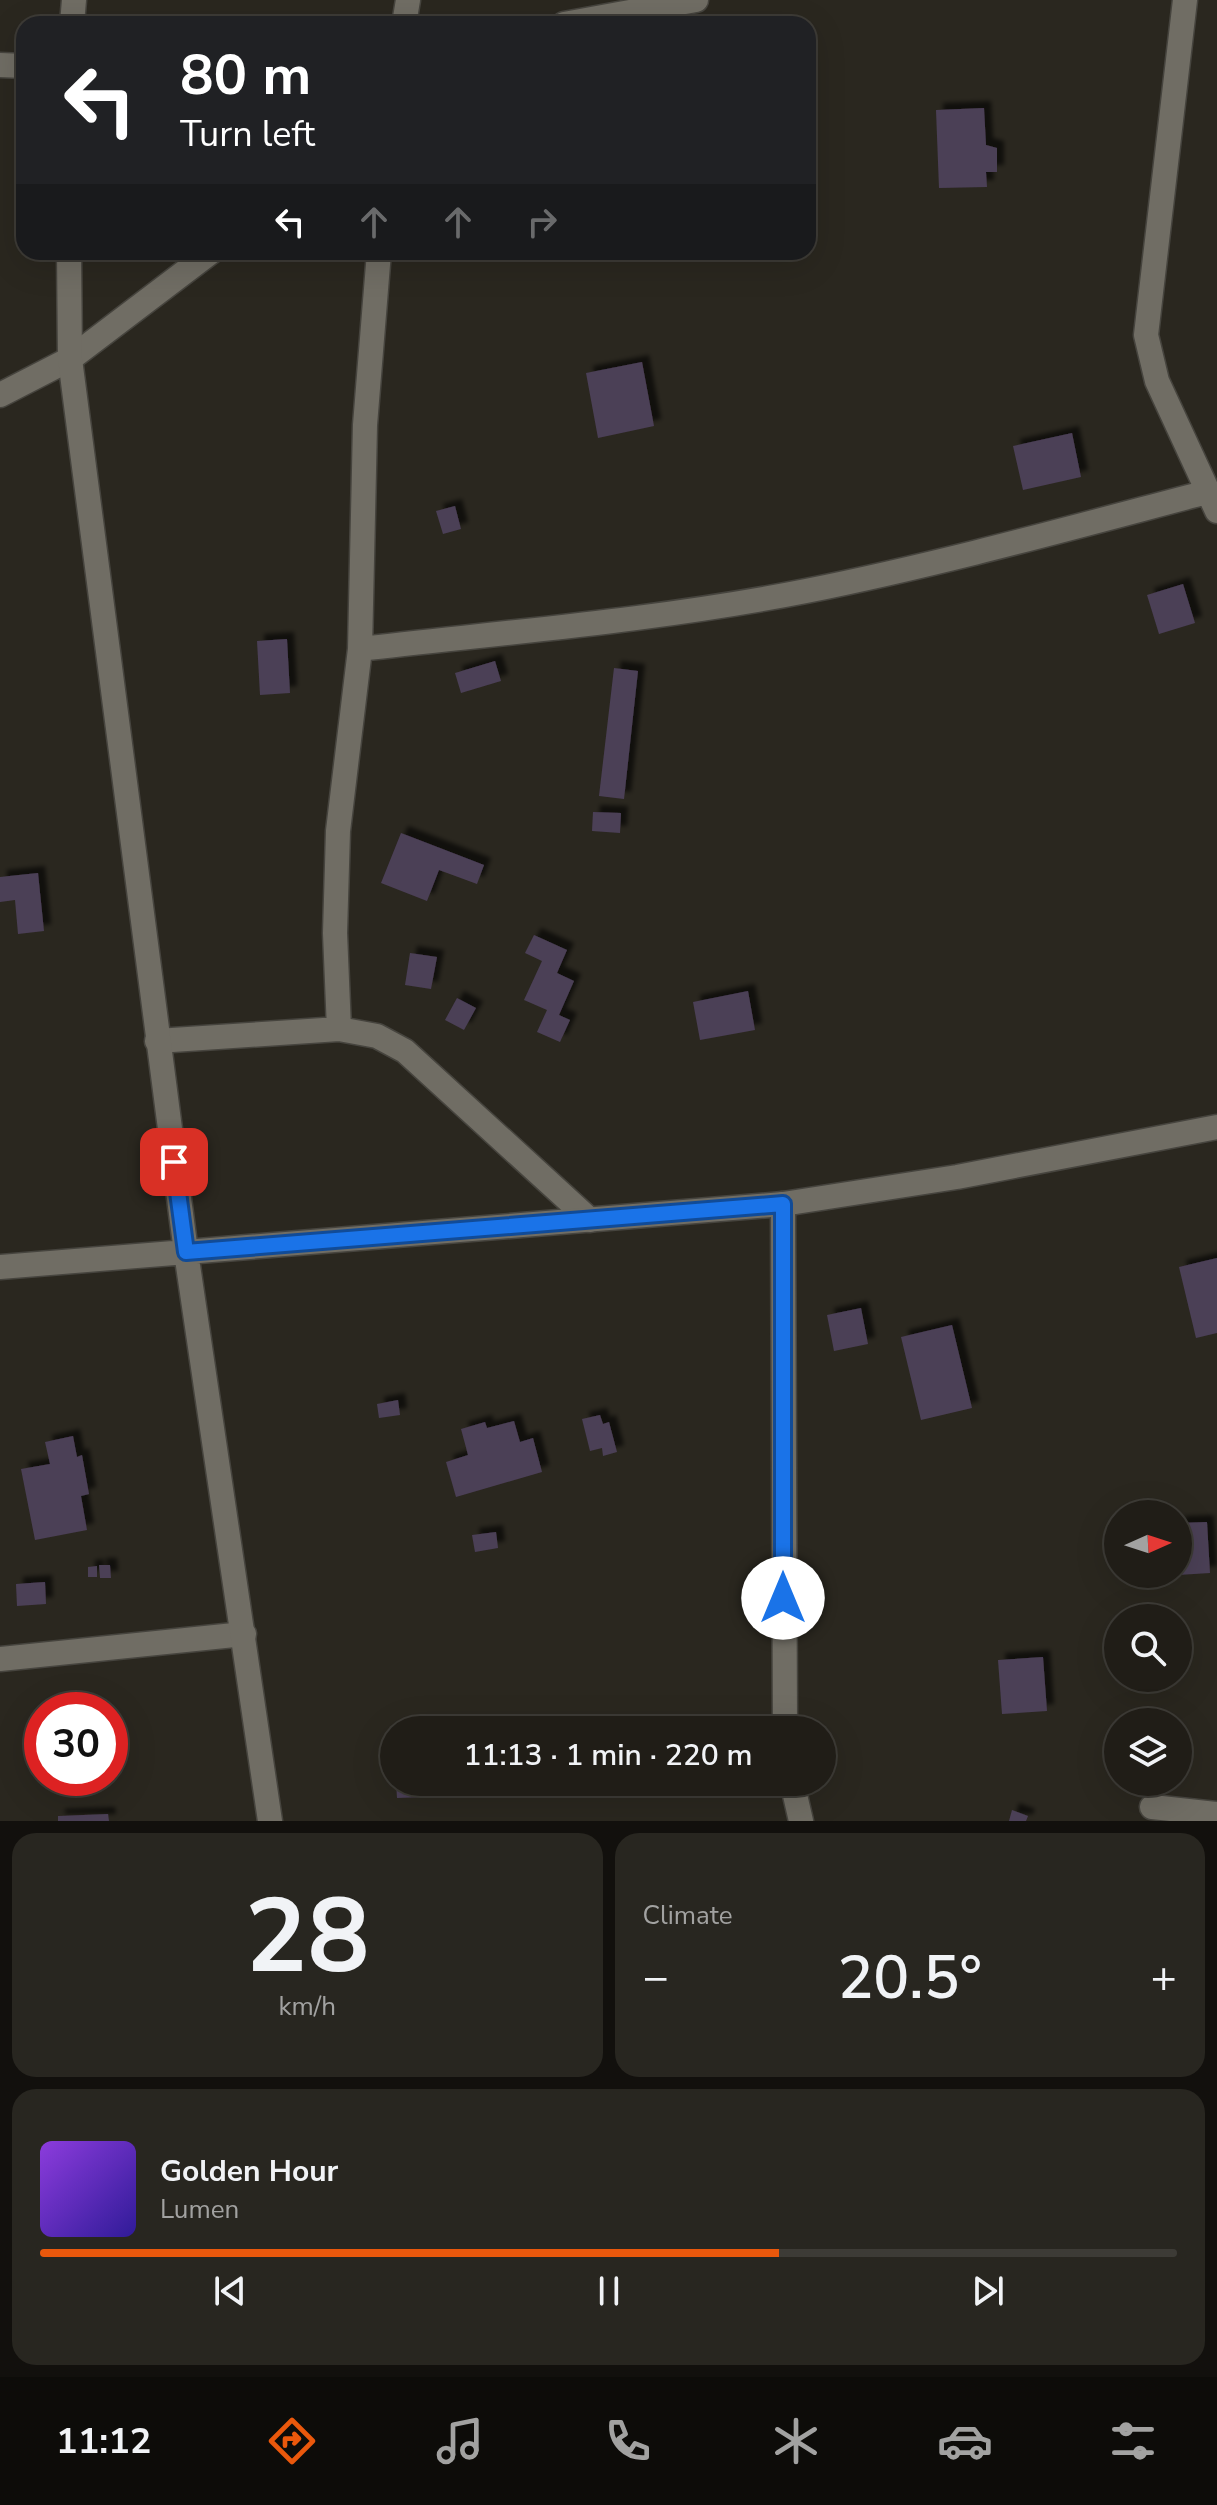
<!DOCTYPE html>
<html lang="en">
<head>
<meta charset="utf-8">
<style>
	:root { --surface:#201d17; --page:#282620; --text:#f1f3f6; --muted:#a2a2a1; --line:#3d3b36; --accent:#ea580c }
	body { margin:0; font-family:"Nunito Sans",sans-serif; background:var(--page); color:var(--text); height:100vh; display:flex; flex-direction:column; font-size:30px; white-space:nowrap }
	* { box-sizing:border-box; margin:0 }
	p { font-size:26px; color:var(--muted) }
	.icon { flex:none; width:44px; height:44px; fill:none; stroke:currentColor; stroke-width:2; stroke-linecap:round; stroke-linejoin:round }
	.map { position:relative; height:1821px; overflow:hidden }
	.drawer { display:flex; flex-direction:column; gap:12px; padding:12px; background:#12100d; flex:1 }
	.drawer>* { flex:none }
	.hud { position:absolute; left:16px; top:16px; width:800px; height:244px; border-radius:24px; box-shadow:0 8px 32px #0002,0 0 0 2px var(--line); background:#202124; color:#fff; overflow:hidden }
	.needle { width:52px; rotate:87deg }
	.tools { position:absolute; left:1104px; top:1500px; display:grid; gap:16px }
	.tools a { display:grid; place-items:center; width:88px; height:88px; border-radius:50%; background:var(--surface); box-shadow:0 8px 32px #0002,0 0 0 2px var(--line); font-size:40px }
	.speed { position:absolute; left:24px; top:1692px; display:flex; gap:16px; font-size:40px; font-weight:700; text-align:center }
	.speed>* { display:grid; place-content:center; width:104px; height:104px; border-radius:50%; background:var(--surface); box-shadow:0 8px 32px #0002,0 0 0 2px var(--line); line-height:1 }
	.speed .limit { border:12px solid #d22; background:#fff; color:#111 }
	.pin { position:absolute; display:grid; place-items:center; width:68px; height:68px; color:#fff; margin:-34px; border-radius:16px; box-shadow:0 4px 12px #0006 }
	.me { position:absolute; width:88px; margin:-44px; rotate:0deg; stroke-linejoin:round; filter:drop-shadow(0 0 6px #0008) }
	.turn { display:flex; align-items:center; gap:28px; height:168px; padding:0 32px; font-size:36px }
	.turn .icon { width:104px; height:104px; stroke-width:2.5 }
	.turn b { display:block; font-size:56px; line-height:68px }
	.lanes { display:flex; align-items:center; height:76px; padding:0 32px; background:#0003; justify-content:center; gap:40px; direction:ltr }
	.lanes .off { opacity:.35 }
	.big { font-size:60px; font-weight:600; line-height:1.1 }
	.drawer .card { flex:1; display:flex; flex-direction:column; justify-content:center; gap:12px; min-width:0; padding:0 28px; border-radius:24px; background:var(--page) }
	.drawer .dial { align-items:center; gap:0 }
	.dial b { font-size:104px; line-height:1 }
	.song { display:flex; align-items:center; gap:24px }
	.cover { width:96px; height:96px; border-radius:12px; background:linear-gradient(135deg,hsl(270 70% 55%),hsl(250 70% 35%)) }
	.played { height:8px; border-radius:4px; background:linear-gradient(90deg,var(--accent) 65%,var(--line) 65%) }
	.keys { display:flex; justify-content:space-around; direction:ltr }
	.heat { display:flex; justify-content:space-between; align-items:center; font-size:44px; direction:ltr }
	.drawer .tiles { flex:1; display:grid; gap:12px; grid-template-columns:1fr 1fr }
	.card:last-child { grid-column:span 2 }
	.trip { position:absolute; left:380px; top:1716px; width:456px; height:80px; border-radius:40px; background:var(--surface); box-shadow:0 8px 32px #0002,0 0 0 2px var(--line); font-weight:600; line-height:80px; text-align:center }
	.tabs { display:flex; height:128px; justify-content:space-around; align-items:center; background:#0d0c09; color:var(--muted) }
	.tabs .icon { width:56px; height:56px }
	.tabs .active { color:var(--accent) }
	.tabs b { font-size:36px; color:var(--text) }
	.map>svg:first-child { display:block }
	.building { fill:#4b3f57; filter:url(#shadow) }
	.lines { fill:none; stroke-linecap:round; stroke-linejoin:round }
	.street-casing { stroke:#46443e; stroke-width:27 }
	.secondary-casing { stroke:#46443e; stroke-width:27 }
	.street { stroke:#706d64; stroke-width:24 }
	.secondary { stroke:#706d64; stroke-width:24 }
	.route-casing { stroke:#114b97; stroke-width:20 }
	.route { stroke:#1a73e8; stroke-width:14 }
</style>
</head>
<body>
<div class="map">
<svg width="1217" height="1821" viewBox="0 0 1217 1821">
	<defs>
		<filter id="shadow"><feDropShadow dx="7" dy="-7" stdDeviation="2" flood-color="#0009"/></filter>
	</defs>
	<rect width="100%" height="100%" fill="#2a271f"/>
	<path class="building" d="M 984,108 L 986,145 L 997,148 L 997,172 L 986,172 L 987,187 L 939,188 L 936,110 Z
		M 642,362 L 654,426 L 598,438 L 586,373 Z
		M 1072,433 L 1081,477 L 1023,490 L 1013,446 Z
		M 455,506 L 461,529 L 443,534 L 436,511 Z
		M 1183,584 L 1195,623 L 1159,634 L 1147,595 Z
		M 287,639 L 290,693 L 260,695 L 257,641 Z
		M 495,661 L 501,681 L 461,693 L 455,673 Z
		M 614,668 L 638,671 L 624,799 L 599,796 Z
		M 593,812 L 621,813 L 620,833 L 592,831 Z
		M 401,833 L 484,865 L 477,884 L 439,870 L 427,901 L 381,883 Z
		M 38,873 L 44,931 L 18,934 L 15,900 L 0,902 L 0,877 Z
		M 534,935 L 567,950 L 557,973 L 574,981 L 559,1015 L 570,1020 L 560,1042 L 537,1032 L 547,1010 L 524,1000 L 542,961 L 525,953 Z
		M 410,953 L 437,957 L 431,989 L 405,985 Z
		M 748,991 L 755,1030 L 700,1040 L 693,1002 Z
		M 457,998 L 476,1008 L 464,1030 L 445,1020 Z
		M 1217,1258 L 1217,1333 L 1196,1338 L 1179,1267 Z
		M 861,1308 L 868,1344 L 834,1351 L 827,1315 Z
		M 952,1325 L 972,1408 L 921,1420 L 901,1337 Z
		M 398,1400 L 400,1415 L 379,1418 L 377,1404 Z
		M 600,1415 L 603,1424 L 609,1422 L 617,1452 L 603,1456 L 602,1448 L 590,1451 L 582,1419 Z
		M 514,1421 L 520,1442 L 533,1438 L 542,1472 L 456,1497 L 446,1462 L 468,1455 L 461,1429 L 485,1422 L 487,1428 Z
		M 73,1436 L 77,1457 L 82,1455 L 89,1494 L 81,1496 L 87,1530 L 35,1540 L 21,1469 L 50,1464 L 45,1442 Z
		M 1207,1522 L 1210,1573 L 1178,1575 L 1178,1523 Z
		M 496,1532 L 498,1548 L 475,1552 L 472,1535 Z
		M 99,1565 L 110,1565 L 111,1578 L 100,1578 Z
		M 97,1566 L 97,1577 L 88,1577 L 88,1567 Z
		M 45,1582 L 46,1604 L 17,1606 L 16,1584 Z
		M 1043,1657 L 1047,1711 L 1002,1714 L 998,1660 Z
		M 396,1782 L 454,1782 L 455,1796 L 397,1798 Z
		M 636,1782 L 661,1782 L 661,1794 L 636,1794 Z
		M 1012,1810 L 1028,1816 L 1026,1821 L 1009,1821 Z
		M 108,1814 L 109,1821 L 58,1821 L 58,1816 Z"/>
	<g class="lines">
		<g class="street-casing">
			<path id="street" d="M 1185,0 L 1146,335 L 1157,381 L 1217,511
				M 404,24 L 408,0
				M 564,24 L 696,0
				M 0,65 L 24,66
				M 0,395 L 70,359 L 211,252
				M 360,649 C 508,632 659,620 806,591 C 941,564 1074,527 1207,492
				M 339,1029 L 335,933 L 338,831 L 360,649 L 365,425 L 379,252
				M 157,1041 L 339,1029 L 377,1036 L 405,1051 L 590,1220
				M 783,1204 L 785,1730
				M 0,1659 L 244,1634
				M 792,1782 L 801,1821
				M 1152,1807 L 1217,1814"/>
		</g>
		<g class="secondary-casing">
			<path id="secondary" d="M 72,24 L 74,0
				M 69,252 L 70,359 L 186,1252 L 270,1821
				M 0,1267 L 783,1204 L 957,1177 L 1217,1127"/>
		</g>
		<use href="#street" class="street"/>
		<use href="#secondary" class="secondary"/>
	</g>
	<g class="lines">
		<g class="route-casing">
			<path id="route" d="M 174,1162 L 186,1252 L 783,1204 L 783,1598"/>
		</g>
		<use href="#route" class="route"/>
	</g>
</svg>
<div class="tools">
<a><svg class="needle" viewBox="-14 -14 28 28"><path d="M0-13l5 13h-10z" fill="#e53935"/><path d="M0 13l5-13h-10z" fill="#a2a2a1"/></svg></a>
<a><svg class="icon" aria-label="search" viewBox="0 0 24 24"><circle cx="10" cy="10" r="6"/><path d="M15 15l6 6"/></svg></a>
<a><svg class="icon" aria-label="layers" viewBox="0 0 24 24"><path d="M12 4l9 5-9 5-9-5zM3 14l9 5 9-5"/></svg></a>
</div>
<div class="speed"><div class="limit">30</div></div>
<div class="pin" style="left:174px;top:1162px;background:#d93025"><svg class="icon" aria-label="arrive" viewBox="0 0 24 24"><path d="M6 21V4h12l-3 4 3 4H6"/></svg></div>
<svg class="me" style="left:783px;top:1598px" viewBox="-20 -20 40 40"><circle r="19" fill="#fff"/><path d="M0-13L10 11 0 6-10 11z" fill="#1a73e8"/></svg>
<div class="trip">11:13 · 1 min · 220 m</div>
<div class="hud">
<div class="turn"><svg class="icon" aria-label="left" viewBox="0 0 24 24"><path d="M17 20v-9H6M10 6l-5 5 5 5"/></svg><div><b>80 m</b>Turn left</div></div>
<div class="lanes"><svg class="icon" aria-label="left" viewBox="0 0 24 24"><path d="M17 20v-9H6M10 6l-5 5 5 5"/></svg><svg class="icon off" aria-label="ahead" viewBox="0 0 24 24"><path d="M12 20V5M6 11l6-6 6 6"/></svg><svg class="icon off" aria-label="ahead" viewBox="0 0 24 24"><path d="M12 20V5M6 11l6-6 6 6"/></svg><svg class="icon off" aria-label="right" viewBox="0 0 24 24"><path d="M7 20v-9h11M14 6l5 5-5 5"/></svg></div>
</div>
</div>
<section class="drawer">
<div class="tiles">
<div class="card dial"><b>28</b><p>km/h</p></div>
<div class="card"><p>Climate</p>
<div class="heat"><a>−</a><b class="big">20.5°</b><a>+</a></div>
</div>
<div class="card">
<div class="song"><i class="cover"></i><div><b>Golden Hour</b><p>Lumen</p></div></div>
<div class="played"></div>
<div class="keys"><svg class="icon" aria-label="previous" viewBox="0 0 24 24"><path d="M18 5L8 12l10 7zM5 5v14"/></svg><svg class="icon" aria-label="pause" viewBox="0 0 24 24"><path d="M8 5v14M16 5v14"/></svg><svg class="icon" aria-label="next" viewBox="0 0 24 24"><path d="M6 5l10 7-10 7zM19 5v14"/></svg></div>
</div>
</div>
</section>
<nav class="tabs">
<b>11:12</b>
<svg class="icon active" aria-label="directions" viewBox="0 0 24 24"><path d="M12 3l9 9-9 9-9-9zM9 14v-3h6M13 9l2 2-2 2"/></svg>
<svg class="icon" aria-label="music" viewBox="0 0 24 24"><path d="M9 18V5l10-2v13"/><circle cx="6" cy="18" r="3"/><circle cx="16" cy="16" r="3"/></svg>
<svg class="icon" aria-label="phone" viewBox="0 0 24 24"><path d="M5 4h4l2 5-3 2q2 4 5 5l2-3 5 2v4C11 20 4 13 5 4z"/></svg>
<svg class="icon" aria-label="climate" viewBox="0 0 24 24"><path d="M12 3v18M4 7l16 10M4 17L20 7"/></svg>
<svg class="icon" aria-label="car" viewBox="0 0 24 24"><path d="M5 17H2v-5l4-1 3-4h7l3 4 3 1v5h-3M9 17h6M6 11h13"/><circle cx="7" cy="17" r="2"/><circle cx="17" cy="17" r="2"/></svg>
<svg class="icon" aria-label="filters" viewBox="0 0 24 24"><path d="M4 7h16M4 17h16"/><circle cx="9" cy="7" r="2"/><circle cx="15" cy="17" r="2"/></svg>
</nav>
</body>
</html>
